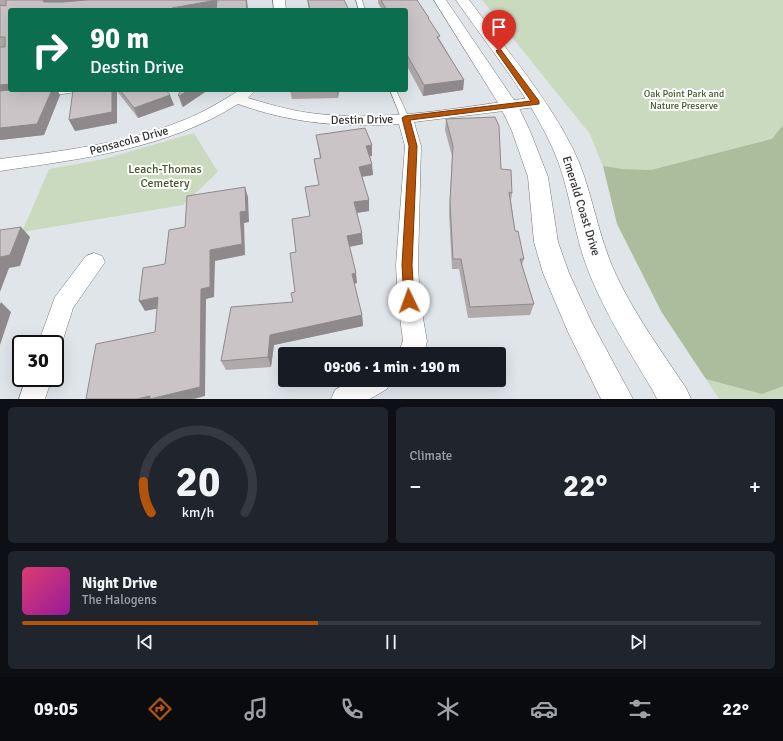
<!DOCTYPE html>
<html lang="en">
<head>
<meta charset="utf-8">
<style>
	:root { --surface:#171b24; --page:#20242c; --text:#f1f3f6; --muted:#9ea1a6; --line:#363941; --accent:#b45309 }
	body { margin:0; font-family:Signika,sans-serif; background:var(--page); color:var(--text); height:100vh; display:flex; flex-direction:column; font-size:15px; white-space:nowrap }
	* { box-sizing:border-box; margin:0 }
	p { font-size:13px; color:var(--muted) }
	.icon { flex:none; width:22px; height:22px; fill:none; stroke:currentColor; stroke-width:2; stroke-linecap:round; stroke-linejoin:round }
	.map { position:relative; height:399px; overflow:hidden }
	.sheet { display:flex; flex-direction:column; gap:8px; padding:8px; background:#0d0f14; flex:1 }
	.sheet>* { flex:none }
	.top-card { position:absolute; left:8px; top:8px; width:400px; height:84px; border-radius:4px; box-shadow:0 4px 16px #0002; background:#0b6e4f; color:#fff; overflow:hidden }
	.speed { position:absolute; left:12px; top:335px; display:flex; gap:8px; font-size:20px; font-weight:700; text-align:center }
	.speed>* { display:grid; place-content:center; width:52px; height:52px; border-radius:50%; background:var(--surface); box-shadow:0 4px 16px #0002; line-height:1 }
	.speed .limit { border:2px solid #111; border-radius:6px; background:#fff; color:#111 }
	.pin { position:absolute; display:grid; place-items:center; width:34px; height:34px; color:#fff; margin:-41px -17px; border-radius:50% 50% 50% 0; rotate:-45deg; box-shadow:0 0 4px #0007 }
	.pin .icon { rotate:45deg }
	.me { position:absolute; width:44px; margin:-22px; rotate:357deg; stroke-linejoin:round; filter:drop-shadow(0 0 3px #0008) }
	.turn { display:flex; align-items:center; gap:14px; height:84px; padding:0 16px; font-size:18px }
	.turn .icon { width:52px; height:52px; stroke-width:2.5 }
	.turn b { display:block; font-size:28px; line-height:34px }
	.big { font-size:30px; font-weight:700; line-height:1.1 }
	.sheet .card { flex:1; display:flex; flex-direction:column; justify-content:center; gap:6px; min-width:0; padding:0 14px; border-radius:6px; background:var(--page) }
	.sheet .dial { align-items:center; gap:0 }
	.dial svg { height:104px; overflow:visible; fill:none; stroke:var(--line); stroke-width:7; stroke-linecap:round; text-anchor:middle }
	.dial text { fill:var(--text); stroke:none }
	.song { display:flex; align-items:center; gap:12px }
	.cover { width:48px; height:48px; border-radius:6px; background:linear-gradient(135deg,hsl(340 70% 55%),hsl(300 70% 35%)) }
	.played { height:4px; border-radius:2px; background:linear-gradient(90deg,var(--accent) 40%,var(--line) 40%) }
	.keys { display:flex; justify-content:space-around; direction:ltr }
	.heat { display:flex; justify-content:space-between; align-items:center; font-size:22px; direction:ltr }
	.sheet .tiles { flex:1; display:grid; gap:8px; grid-template-columns:1fr 1fr }
	.card:last-child { grid-column:span 2 }
	.trip { position:absolute; left:278px; top:347px; width:228px; height:40px; border-radius:4px; background:var(--surface); box-shadow:0 4px 16px #0002; font-weight:700; line-height:40px; text-align:center }
	.menu { display:flex; height:64px; justify-content:space-around; align-items:center; background:#090b0e; color:var(--muted) }
	.menu .icon { width:28px; height:28px }
	.menu .current { color:var(--accent) }
	.menu b { font-size:18px; color:var(--text) }
	.map>svg:first-child { display:block }
	.green { fill:#cadabe }
	.forest { fill:#abbd9d }
	.lines { fill:none; stroke-linecap:round; stroke-linejoin:round }
	.lane-casing { stroke:#72777b; stroke-width:1 }
	.street-casing { stroke:#72777b; stroke-width:1 }
	.secondary-casing { stroke:#72777b; stroke-width:1 }
	.lane { fill:#fff; fill-rule:evenodd }
	.street { fill:#fff; fill-rule:evenodd }
	.secondary { fill:#fff; fill-rule:evenodd }
	.wall { fill:#afa9aa }
	.shaded-wall { fill:#8e898b }
	.building { fill:#cbc4c6; stroke:#8e898b }
	.route { fill:#b45309; stroke:#753606 }
	.labels { text-anchor:middle; dominant-baseline:central; stroke-width:4; stroke-linejoin:round; paint-order:stroke }
	.far-park-label { font-size:10px; fill:#425a2a; stroke:#fff }
	.street-label { font-size:12px; fill:#323436; stroke:#fff }
	.park-label { font-size:12px; fill:#425a2a; stroke:#fff }
</style>
</head>
<body>
<div class="map">
<svg width="783" height="399" viewBox="0 0 783 399">
	<rect width="100%" height="100%" fill="#e0e5ea"/>
	<path class="green" d="M 482,0 L 783,0 L 783,399 L 719,399 L 661,311 L 590,134 Z
		M 194,133 L 218,172 L 183,205 L 22,232 L 49,169 L 104,159 Z"/>
	<path class="forest" d="M 783,125 L 783,386 L 762,394 L 706,379 L 661,311 L 617,224 L 603,166 L 622,169 L 651,170 L 772,139 Z"/>
	<g class="lines">
		<g class="lane-casing">
			<path id="lane" d="M 356,0 L 362,0 L 365,10 L 359,10 Z
				M 61,90 L 80,90 L 77,92 L 47,96 L 43,94 L 47,92 Z
				M 390,90 L 396,90 L 409,118 L 408,120 L 402,120 L 401,118 Z"/>
		</g>
		<g class="street-casing">
			<path id="street" d="M 273,0 L 285,0 L 286,10 L 274,10 Z
				M 240,90 L 253,90 L 254,92 L 248,98 C 268,104 288,110 310,113 C 385,123 462,107 536,97 L 541,99 L 544,102 L 541,105 L 536,107 L 414,122 L 421,146 L 418,265 L 420,301 L 427,341 L 424,354 L 398,354 L 403,341 L 398,301 L 396,265 L 405,146 L 399,124 C 342,128 291,123 238,104 C 167,149 81,159 0,171 L 0,159 C 62,151 125,144 184,120 C 204,112 222,101 240,90 Z
				M 94,253 L 102,256 L 105,262 L 73,308 L 59,352 L 55,353 L 55,344 L 38,344 L 55,297 L 86,256 Z
				M 26,378 L 52,378 L 45,399 L 19,399 Z
				M 352,380 L 391,380 L 387,389 L 370,399 L 331,399 L 335,390 Z"/>
		</g>
		<g class="secondary-casing">
			<path id="secondary" d="M 434,0 L 446,0 L 518,106 L 530,131 L 548,177 L 558,242 L 569,273 L 592,323 L 633,399 L 601,399 L 568,332 L 543,273 L 534,242 L 528,177 L 512,131 L 500,106 Z
				M 456,0 L 469,0 C 505,48 546,95 573,149 C 590,183 595,222 609,258 C 625,301 660,349 686,388 L 691,399 L 657,399 L 653,391 C 628,349 600,306 584,259 C 572,223 569,184 553,149 C 529,95 489,48 456,0 Z"/>
		</g>
		<use href="#lane" class="lane"/>
		<use href="#street" class="street"/>
		<use href="#secondary" class="secondary"/>
	</g>
	<path class="wall" d="M 0,0 L 247,0 L 216,9 L 10,10 L 60,95 L 44,135 L 0,140 L 0,47 L 5,47 L 0,47 Z
		M 307,0 L 344,0 L 349,10 L 309,10 Z
		M 378,0 L 417,0 L 429,18 L 429,21 L 440,40 L 464,80 L 463,90 L 423,96 L 406,64 L 406,10 L 382,10 L 378,3 Z
		M 73,90 L 166,90 L 174,105 L 138,118 L 117,91 L 117,123 L 75,131 L 69,120 Z
		M 182,90 L 208,90 L 183,107 L 182,106 L 178,95 Z
		M 290,90 L 339,90 L 338,98 L 292,99 Z
		M 446,119 L 501,169 L 512,193 L 511,201 L 515,231 L 524,259 L 522,265 L 534,304 L 530,315 L 468,318 L 459,269 L 452,269 L 449,213 L 452,156 L 445,130 Z
		M 316,135 L 372,145 L 372,156 L 370,156 L 373,175 L 362,177 L 369,211 L 357,213 L 363,244 L 349,247 L 357,283 L 354,284 L 362,315 L 363,326 L 274,345 L 271,367 L 226,370 L 221,361 L 293,302 L 295,292 L 296,252 L 310,216 L 319,185 L 314,159 L 320,158 Z"/>
	<path class="shaded-wall" d="M 44,0 L 114,0 L 48,10 L 43,1 Z
		M 217,0 L 219,9 L 213,10 L 172,10 L 172,8 Z
		M 246,0 L 247,0 L 248,10 L 247,10 Z
		M 464,80 L 463,90 L 423,96 L 424,85 Z
		M 10,84 L 10,90 L 0,96 L 0,85 Z
		M 52,90 L 57,90 L 60,95 L 44,135 L 0,140 L 0,128 Z
		M 112,90 L 117,90 L 117,123 L 75,131 L 69,120 Z
		M 189,90 L 208,90 L 183,107 L 179,96 Z
		M 337,90 L 339,90 L 338,98 Z
		M 170,95 L 174,105 L 138,118 L 134,108 Z
		M 372,145 L 372,156 L 367,157 L 366,146 Z
		M 372,164 L 373,175 L 359,177 L 359,167 Z
		M 245,187 L 248,197 L 249,222 L 244,223 L 245,255 L 215,261 L 214,297 L 206,299 L 205,396 L 194,399 L 137,399 L 201,289 L 210,250 L 240,212 Z
		M 369,200 L 369,211 L 355,213 L 354,202 Z
		M 21,227 L 30,237 L 20,266 L 9,268 L 0,292 L 0,257 Z
		M 362,233 L 363,244 L 348,247 L 347,236 Z
		M 356,273 L 357,283 L 353,284 L 352,274 Z
		M 158,297 L 165,307 L 145,311 L 139,301 Z
		M 1,302 L 11,312 L 0,345 L 0,304 Z
		M 362,315 L 363,326 L 274,345 L 271,367 L 268,357 L 270,335 Z"/>
	<path class="building" d="M 6,0 L 44,0 L 43,1 L 44,2 L 63,2 L 87,0 L 246,0 L 247,10 L 216,10 L 217,0 L 172,8 L 172,10 L 10,10 L 10,84 L 0,85 L 0,47 L 5,47 L 5,37 L 0,37 L 0,5 L 6,6 Z
		M 308,0 L 344,0 L 349,10 L 310,10 Z
		M 381,0 L 417,0 L 429,18 L 428,18 L 440,36 L 437,37 L 464,80 L 424,85 L 406,53 L 406,10 L 385,10 L 385,9 L 386,9 Z
		M 12,90 L 52,90 L 37,124 L 0,128 L 0,91 Z
		M 73,90 L 112,90 L 112,112 L 69,120 Z
		M 120,90 L 166,90 L 170,95 L 134,108 Z
		M 182,90 L 189,90 L 179,96 L 178,95 Z
		M 495,117 L 499,126 L 501,169 L 511,170 L 512,193 L 509,192 L 515,231 L 518,231 L 524,259 L 520,259 L 534,304 L 470,307 L 461,259 L 453,259 L 450,202 L 453,146 L 446,119 Z
		M 365,128 L 372,145 L 366,146 L 372,164 L 359,167 L 369,200 L 354,202 L 362,233 L 347,236 L 356,273 L 352,274 L 362,315 L 270,335 L 268,357 L 221,361 L 231,307 L 293,302 L 291,293 L 295,292 L 290,253 L 296,252 L 292,219 L 310,216 L 305,187 L 319,185 L 314,159 L 321,158 L 316,135 Z
		M 245,187 L 246,211 L 240,212 L 242,244 L 210,250 L 210,287 L 201,289 L 200,387 L 150,399 L 150,396 L 137,399 L 86,399 L 96,344 L 155,332 L 158,297 L 139,301 L 143,268 L 165,264 L 169,230 L 185,227 L 187,196 Z
		M 21,227 L 10,255 L 0,257 L 0,230 Z"/>
	<path class="route" d="M 497,50 L 501,50 L 539,101 L 539,104 L 410,120 L 417,146 L 412,265 L 414,301 L 413,304 L 409,306 L 405,304 L 404,301 L 402,265 L 409,146 L 402,118 L 405,116 L 531,101 L 496,51 Z"/>
	<g class="labels">
		<g class="far-park-label">
			<text x="684" y="94">Oak Point Park and<tspan x="684" dy="12">Nature Preserve</tspan></text>
		</g>
		<g class="street-label">
			<text transform="translate(362 120) rotate(-1)">Destin Drive</text>
			<text transform="translate(129 141) rotate(-15)">Pensacola Drive</text>
			<text transform="translate(581 206) rotate(73)">Emerald Coast Drive</text>
		</g>
		<g class="park-label">
			<text x="165" y="169">Leach-Thomas<tspan x="165" dy="14">Cemetery</tspan></text>
		</g>
	</g>
</svg>
<div class="speed"><div class="limit">30</div></div>
<div class="pin" style="left:499px;top:51px;background:#d93025"><svg class="icon" aria-label="arrive" viewBox="0 0 24 24"><path d="M6 21V4h12l-3 4 3 4H6"/></svg></div>
<svg class="me" style="left:409px;top:301px" viewBox="-20 -20 40 40"><circle r="19" fill="#fff"/><path d="M0-13L10 11 0 6-10 11z" fill="#b45309"/></svg>
<div class="trip">09:06 · 1 min · 190 m</div>
<div class="top-card">
<div class="turn"><svg class="icon" aria-label="right" viewBox="0 0 24 24"><path d="M7 20v-9h11M14 6l5 5-5 5"/></svg><div><b>90 m</b>Destin Drive</div></div>
</div>
</div>
<section class="sheet">
<div class="tiles">
<div class="card dial"><svg viewBox="0 0 100 80">
<path d="M14 69A42 42 0 1 1 86 69"/>
<path d="M14 69A42 42 0 0 1 8 45" stroke="#b45309"/>
<text x="50" y="56" font-size="32" font-weight="700">20</text>
<text x="50" y="72" font-size="11">km/h</text>
</svg></div>
<div class="card"><p>Climate</p>
<div class="heat"><a>−</a><b class="big">22°</b><a>+</a></div>
</div>
<div class="card">
<div class="song"><i class="cover"></i><div><b>Night Drive</b><p>The Halogens</p></div></div>
<div class="played"></div>
<div class="keys"><svg class="icon" aria-label="previous" viewBox="0 0 24 24"><path d="M18 5L8 12l10 7zM5 5v14"/></svg><svg class="icon" aria-label="pause" viewBox="0 0 24 24"><path d="M8 5v14M16 5v14"/></svg><svg class="icon" aria-label="next" viewBox="0 0 24 24"><path d="M6 5l10 7-10 7zM19 5v14"/></svg></div>
</div>
</div>
</section>
<nav class="menu">
<b>09:05</b>
<svg class="icon current" aria-label="directions" viewBox="0 0 24 24"><path d="M12 3l9 9-9 9-9-9zM9 14v-3h6M13 9l2 2-2 2"/></svg>
<svg class="icon" aria-label="music" viewBox="0 0 24 24"><path d="M9 18V5l10-2v13"/><circle cx="6" cy="18" r="3"/><circle cx="16" cy="16" r="3"/></svg>
<svg class="icon" aria-label="phone" viewBox="0 0 24 24"><path d="M5 4h4l2 5-3 2q2 4 5 5l2-3 5 2v4C11 20 4 13 5 4z"/></svg>
<svg class="icon" aria-label="climate" viewBox="0 0 24 24"><path d="M12 3v18M4 7l16 10M4 17L20 7"/></svg>
<svg class="icon" aria-label="car" viewBox="0 0 24 24"><path d="M5 17H2v-5l4-1 3-4h7l3 4 3 1v5h-3M9 17h6M6 11h13"/><circle cx="7" cy="17" r="2"/><circle cx="17" cy="17" r="2"/></svg>
<svg class="icon" aria-label="filters" viewBox="0 0 24 24"><path d="M4 7h16M4 17h16"/><circle cx="9" cy="7" r="2"/><circle cx="15" cy="17" r="2"/></svg>
<b>22°</b>
</nav>
</body>
</html>
